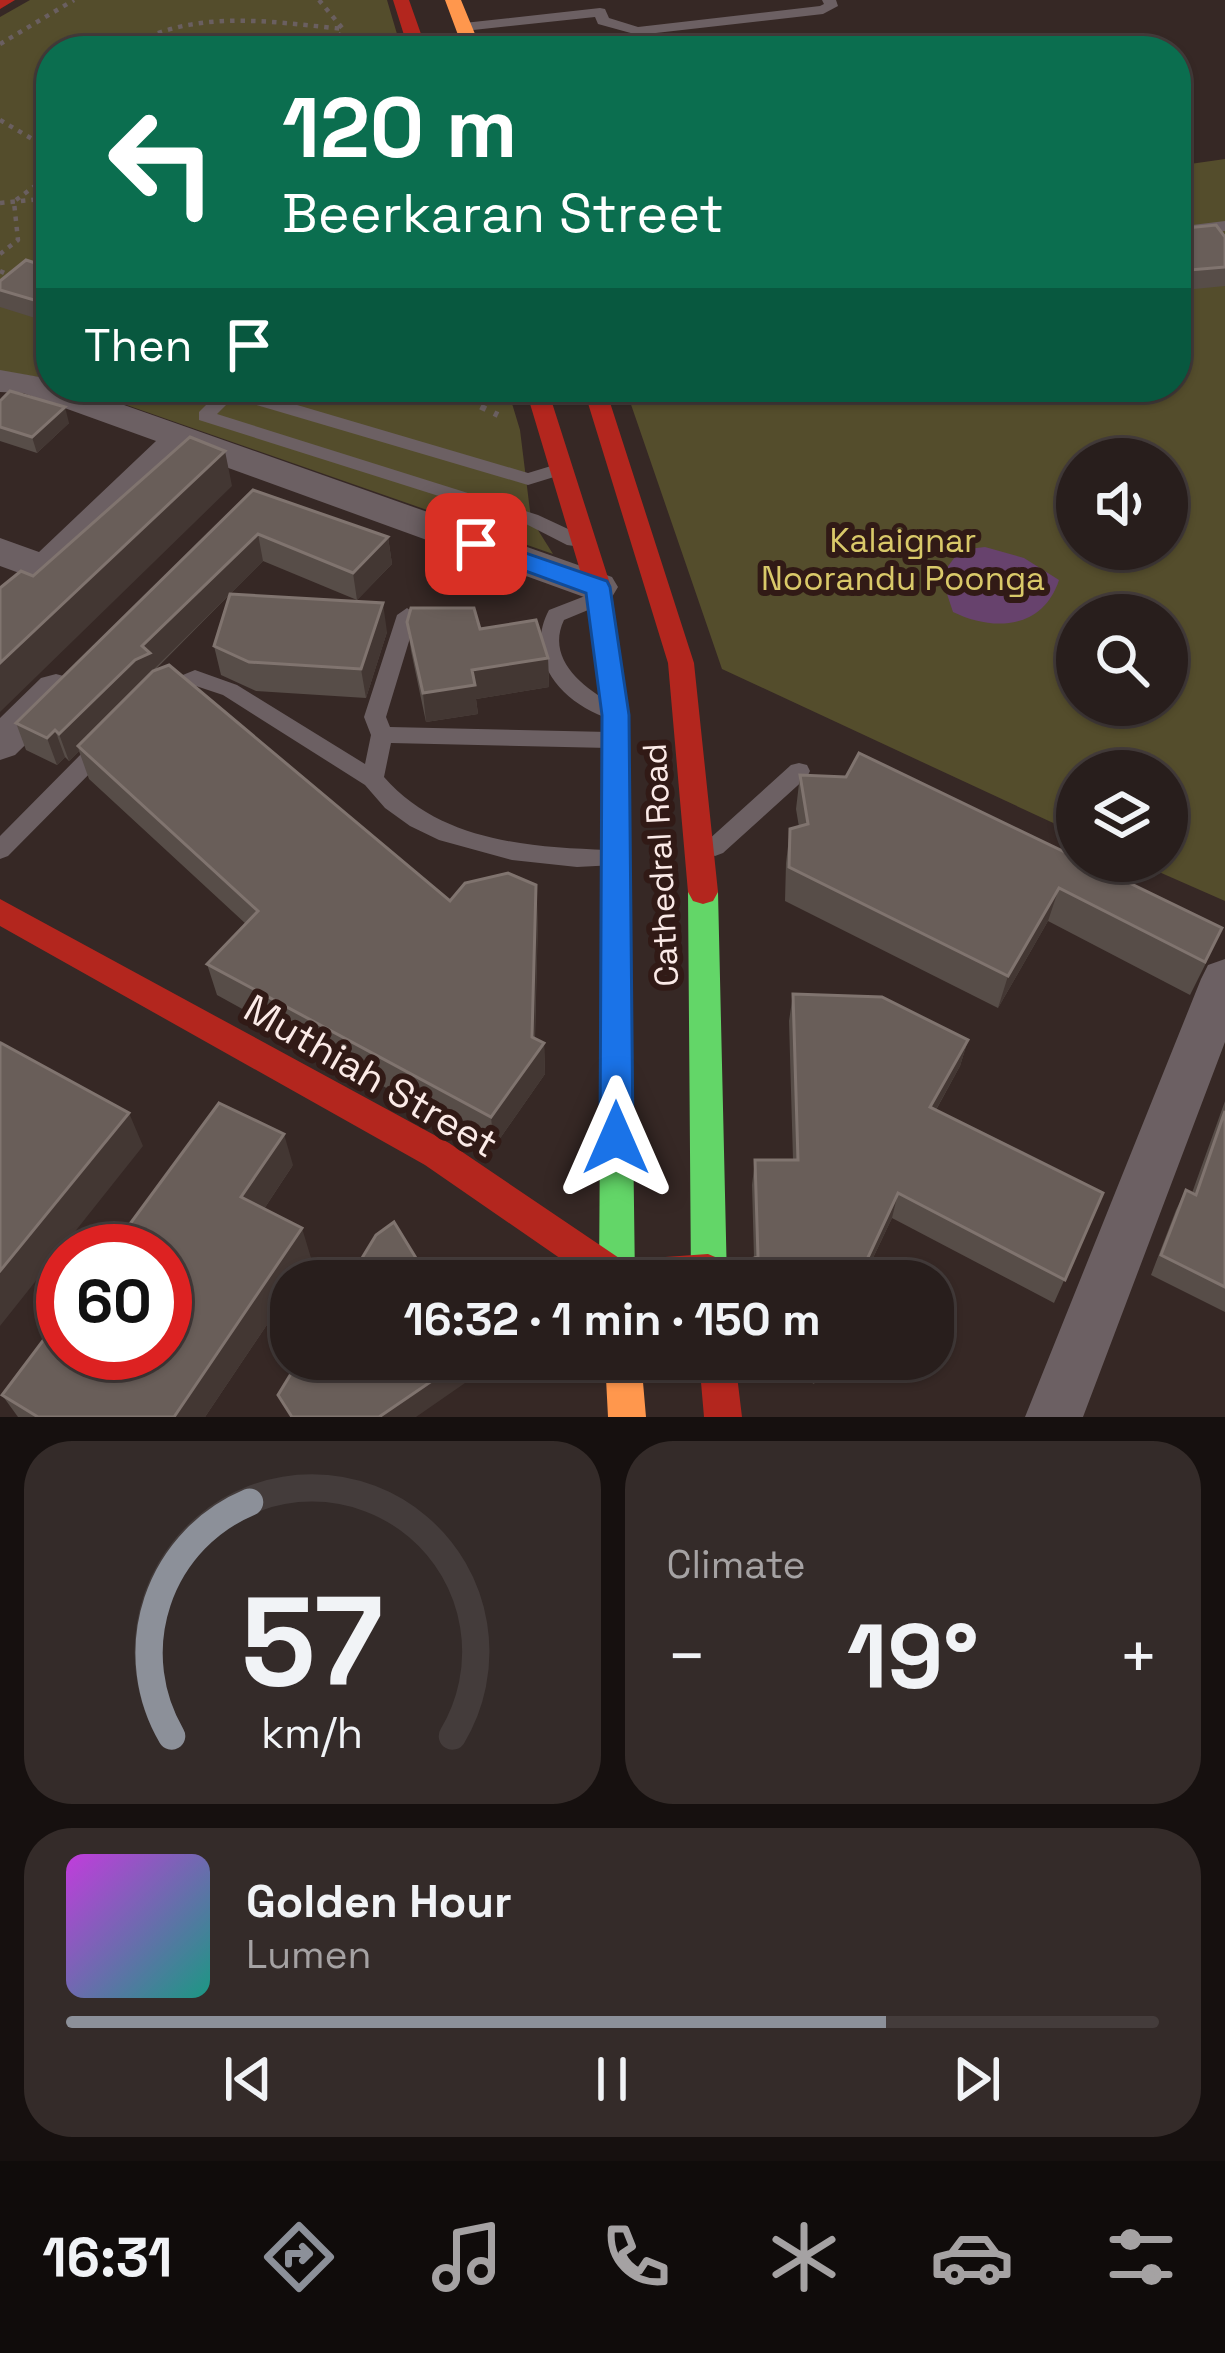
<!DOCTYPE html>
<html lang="en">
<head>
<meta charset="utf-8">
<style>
	:root { --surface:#281e1c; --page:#342b29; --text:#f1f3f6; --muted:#a5a2a3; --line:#443c3b; --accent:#8c9099 }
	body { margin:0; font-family:"Space Grotesk",sans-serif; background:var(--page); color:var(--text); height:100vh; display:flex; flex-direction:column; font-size:45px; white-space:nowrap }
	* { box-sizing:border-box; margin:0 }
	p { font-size:39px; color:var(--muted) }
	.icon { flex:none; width:66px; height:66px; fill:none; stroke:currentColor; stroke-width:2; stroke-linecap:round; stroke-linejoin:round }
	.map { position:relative; height:1417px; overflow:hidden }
	.panel { display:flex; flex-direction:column; gap:24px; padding:24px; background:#16100f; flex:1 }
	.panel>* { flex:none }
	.hud { position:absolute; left:36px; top:36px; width:1155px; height:366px; border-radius:48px; box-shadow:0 3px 9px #0004,0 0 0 3px var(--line); background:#0b6e4f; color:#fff; overflow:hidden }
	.buttons { position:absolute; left:1056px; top:438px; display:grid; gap:24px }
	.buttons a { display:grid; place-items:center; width:132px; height:132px; border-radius:50%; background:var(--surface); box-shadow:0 3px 9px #0004,0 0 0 3px var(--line); font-size:60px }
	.speed { position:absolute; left:36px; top:1224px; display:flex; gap:24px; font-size:60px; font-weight:700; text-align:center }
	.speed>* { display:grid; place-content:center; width:156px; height:156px; border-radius:50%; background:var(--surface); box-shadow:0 3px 9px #0004,0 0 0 3px var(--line); line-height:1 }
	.speed .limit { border:18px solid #d22; background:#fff; color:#111 }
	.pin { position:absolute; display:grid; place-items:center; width:102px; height:102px; color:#fff; margin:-51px; border-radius:24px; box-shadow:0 6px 18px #0006 }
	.me { position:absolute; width:132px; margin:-66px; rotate:0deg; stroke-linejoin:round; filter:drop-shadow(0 0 9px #0008) }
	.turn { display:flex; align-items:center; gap:42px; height:252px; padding:0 48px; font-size:54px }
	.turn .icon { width:156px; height:156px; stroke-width:2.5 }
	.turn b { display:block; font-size:84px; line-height:102px }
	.then { display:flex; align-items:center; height:114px; padding:0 48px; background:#0003; gap:24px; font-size:45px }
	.big { font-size:90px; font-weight:700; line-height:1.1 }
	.panel .widget { flex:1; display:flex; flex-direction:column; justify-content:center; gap:18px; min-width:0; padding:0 42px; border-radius:48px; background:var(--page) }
	.panel .dial { align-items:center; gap:0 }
	.dial svg { height:312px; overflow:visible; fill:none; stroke:var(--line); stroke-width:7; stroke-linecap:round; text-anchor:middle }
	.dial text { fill:var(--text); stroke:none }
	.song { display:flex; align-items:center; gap:36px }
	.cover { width:144px; height:144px; border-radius:18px; background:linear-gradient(135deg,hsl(290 70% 55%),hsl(170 70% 35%)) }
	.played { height:12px; border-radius:6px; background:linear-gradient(90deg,var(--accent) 75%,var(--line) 75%) }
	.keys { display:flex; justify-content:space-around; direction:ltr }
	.heat { display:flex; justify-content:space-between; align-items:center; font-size:66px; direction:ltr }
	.panel .tiles { flex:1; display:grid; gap:24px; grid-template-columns:1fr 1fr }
	.widget:last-child { grid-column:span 2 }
	.trip { position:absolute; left:270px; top:1260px; width:684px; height:120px; border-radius:48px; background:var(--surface); box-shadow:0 3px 9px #0004,0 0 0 3px var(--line); font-weight:700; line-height:120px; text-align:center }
	.dock { display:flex; height:192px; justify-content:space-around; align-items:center; background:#100c0b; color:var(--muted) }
	.dock .icon { width:84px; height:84px }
	.dock .current { color:var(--accent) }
	.dock b { font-size:54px; color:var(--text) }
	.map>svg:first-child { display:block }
	.green { fill:#544d2c; fill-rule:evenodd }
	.water { fill:#67426d }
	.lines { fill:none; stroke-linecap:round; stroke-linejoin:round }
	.path-far1 { stroke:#6a5f60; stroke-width:4.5; stroke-dasharray:4.5 6; stroke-linecap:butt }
	.path { stroke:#6a5f60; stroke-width:6; stroke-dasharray:6 9; stroke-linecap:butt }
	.lane { fill:#6c6063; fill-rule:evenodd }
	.street { fill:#6c6063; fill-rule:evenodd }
	.fast { fill:#63d668; fill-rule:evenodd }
	.slow { fill:#ff974d; fill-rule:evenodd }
	.jam { fill:#b3261e; fill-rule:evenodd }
	.wall { fill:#574d48 }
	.shaded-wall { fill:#433733 }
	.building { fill:#695e59; stroke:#80746f; stroke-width:3 }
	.route { fill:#1a73e8; stroke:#114b97; stroke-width:3 }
	.labels { text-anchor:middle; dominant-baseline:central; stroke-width:12; stroke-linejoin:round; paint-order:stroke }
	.park-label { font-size:33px; fill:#d9c969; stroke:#311a16 }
	.street-label { font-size:33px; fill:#fbeae7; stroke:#311a16 }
	.near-street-label { font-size:39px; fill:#fbeae7; stroke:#311a16 }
</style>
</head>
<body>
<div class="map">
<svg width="1225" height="1417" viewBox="0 0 1225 1417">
	<rect width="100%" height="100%" fill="#362825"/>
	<path class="green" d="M 30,0 L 387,0 L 402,51 L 51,51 L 51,379 L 0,371 L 0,17 Z
		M 1225,159 L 1225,901 L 1134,861 L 1167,861 L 1167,771 L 1077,771 L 1077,834 L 722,669 L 625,387 L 1176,387 L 1176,166 ZM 1077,459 L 1167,459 L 1167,549 L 1077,549 ZM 1077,615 L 1167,615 L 1167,705 L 1077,705 Z
		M 75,387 L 507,387 L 520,430 L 531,519 L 553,554 Z"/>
	<path class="water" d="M 985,547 L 1024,558 L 1059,580 C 1043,629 994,632 953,612 L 941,576 L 960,550 Z"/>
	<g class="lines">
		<path class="path-far1" d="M 319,0 L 343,29 L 333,51
			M 0,44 L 74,0
			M 120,51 C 190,8 265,21 343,29
			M 0,120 L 51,150
			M 16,200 L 51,174
			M 0,203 L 51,198
			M 0,254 L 18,240 L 14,202
			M 0,271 L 15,278"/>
		<path class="path" d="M 440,387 L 498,415"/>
		<path class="lane" d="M 822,0 L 836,0 L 838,6 L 823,14 L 638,35 L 598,24 L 595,17 L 464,31 L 457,27 L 464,23 L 600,8 L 605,9 L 609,18 L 638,27 L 820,6 L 824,4 Z
			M 1225,221 L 1225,231 L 1176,237 L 1176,227 Z
			M 224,387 L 236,387 L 528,473 L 561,463 L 567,465 L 570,469 L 567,473 L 528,485 L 233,398 L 217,414 L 538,515 L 581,535 L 584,540 L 574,546 L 567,545 L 524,523 L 199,420 L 199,412 Z
			M 598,591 L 608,598 L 605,603 L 564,620 C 546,658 581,686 611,703 L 615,709 L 604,717 C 559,700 524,657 549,610 Z
			M 407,608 L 417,615 L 386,717 L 390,727 L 609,732 L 617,734 L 620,740 L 617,746 L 609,748 L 391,743 L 384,777 C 440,841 527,847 607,850 L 615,853 L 618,859 L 615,865 L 577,867 L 512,860 L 439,840 L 410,826 L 385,808 L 365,785 L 223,695 L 196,686 L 163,699 L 153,691 L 156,686 L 195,670 L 237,685 L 365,764 L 371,735 L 364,717 L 397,615 Z
			M 101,740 L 109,742 L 112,748 L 109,754 L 8,856 L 0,859 L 0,836 L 93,742 Z
			M 799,763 L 807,765 L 810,771 L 807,777 L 723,853 L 715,856 L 707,853 L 704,847 L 707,841 L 791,765 Z"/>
		<path class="street" d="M 0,370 L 51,379 L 51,387 L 73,387 L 612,577 L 618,587 L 612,597 L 584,597 L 187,453 L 58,578 L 44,582 L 0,566 L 0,538 L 39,552 L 156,441 L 23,393 L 0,392 Z
			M 56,674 L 71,678 L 77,689 L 71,700 L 15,755 L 0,760 L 0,718 L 41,678 Z
			M 1225,959 L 1225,1042 L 1083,1417 L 1025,1417 L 1201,979 L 1208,965 Z"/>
		<path class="fast" d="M 703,880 L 713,883 L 718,892 L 727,1281 L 691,1281 L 688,892 L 693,883 Z
			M 616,966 L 627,970 L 631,979 L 635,1281 L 599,1281 L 601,979 L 605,970 Z"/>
		<path class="slow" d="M 445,0 L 461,0 L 482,51 L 464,51 Z
			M 605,1359 L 641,1359 L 646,1417 L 608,1417 Z"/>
		<path class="jam" d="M 0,0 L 15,0 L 0,9 Z
			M 393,0 L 409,0 L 427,51 L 409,51 Z
			M 525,387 L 547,387 L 611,587 L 628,704 L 631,979 L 627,988 L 616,992 L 605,988 L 601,979 L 602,704 L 585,587 Z
			M 583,387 L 605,387 L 694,663 L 718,892 L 713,901 L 703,904 L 693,901 L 688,892 L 668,663 Z
			M 0,899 L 449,1143 L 622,1260 L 708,1254 L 720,1259 L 725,1271 L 721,1281 L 593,1281 L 425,1165 L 0,926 Z
			M 699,1359 L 735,1359 L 742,1417 L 704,1417 Z"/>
	</g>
	<path class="wall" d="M 1176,229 L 1225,237 L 1225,286 L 1184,290 L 1176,279 Z
		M 51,268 L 51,323 L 0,307 L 0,281 Z
		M 0,401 L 69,423 L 37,453 L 0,441 Z
		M 253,490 L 388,537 L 392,564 L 357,600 L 263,561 L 230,594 L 387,632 L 366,698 L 256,691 L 221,675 L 214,646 L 230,594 L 155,670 L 450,901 L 538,917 L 535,1039 L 544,1043 L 545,1074 L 494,1147 L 217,995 L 207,964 L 246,924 L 89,779 L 79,751 L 69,761 L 65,757 L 57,765 L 26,750 L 16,723 Z
		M 407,622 L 480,629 L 548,658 L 549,687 L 476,699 L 478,714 L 426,722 L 411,651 Z
		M 800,775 L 846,777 L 1207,961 L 1190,995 L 1048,921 L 998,1008 L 785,901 L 786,863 L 790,829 L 799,827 L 796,809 Z
		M 793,994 L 968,1040 L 960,1066 L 936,1110 L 1103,1193 L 1054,1303 L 892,1218 L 862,1281 L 738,1281 L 740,1262 L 754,1258 L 752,1185 L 755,1160 L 793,1160 L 789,1021 Z
		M 1225,1101 L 1225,1312 L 1151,1275 L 1176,1210 L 1186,1190 L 1192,1193 Z
		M 293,1165 L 264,1209 L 311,1258 L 296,1281 L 291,1281 L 291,1289 L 205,1417 L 18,1417 L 2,1395 Z
		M 771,1359 L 826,1359 L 814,1384 Z"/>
	<path class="shaded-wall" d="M 65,407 L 69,423 L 37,453 L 32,437 Z
		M 225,451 L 232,486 L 0,712 L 0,663 Z
		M 258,534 L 263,561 L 154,669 L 158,680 L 78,746 L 79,751 L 69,761 L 59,734 L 142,646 Z
		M 388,537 L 392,564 L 357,600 L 353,573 Z
		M 383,603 L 387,632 L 366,698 L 361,669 Z
		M 548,658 L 549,687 L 476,699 L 478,714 L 426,722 L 423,693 L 472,670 Z
		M 55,730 L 65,757 L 57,765 L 47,738 Z
		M 536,885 L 538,917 L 534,1056 L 544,1043 L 545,1074 L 494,1147 L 491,1117 Z
		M 1059,888 L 1048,921 L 998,1008 L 1008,976 Z
		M 968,1040 L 960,1066 L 923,1133 L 930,1107 Z
		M 129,1113 L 143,1146 L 0,1326 L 0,1271 Z
		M 284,1134 L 293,1165 L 252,1227 L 241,1197 Z
		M 898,1193 L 892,1218 L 862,1281 L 857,1281 Z
		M 302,1228 L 311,1258 L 296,1281 L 291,1281 L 291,1289 L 205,1417 L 174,1417 Z
		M 464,1359 L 476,1359 L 478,1374 L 416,1417 L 379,1417 Z
		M 820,1359 L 826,1359 L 814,1384 L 819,1361 Z"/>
	<path class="building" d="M 1216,225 L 1225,237 L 1225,267 L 1190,270 L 1176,251 L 1176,229 Z
		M 26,260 L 51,268 L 51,305 L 0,290 L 0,281 Z
		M 10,391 L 65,407 L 32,437 L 0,427 L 0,401 Z
		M 190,437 L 225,451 L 0,663 L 0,588 L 21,571 L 33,576 Z
		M 253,490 L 388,537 L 353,573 L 258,534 L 142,646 L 150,653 L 135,660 L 59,734 L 55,730 L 47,738 L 16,723 Z
		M 230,594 L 383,603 L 361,669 L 249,662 L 214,646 Z
		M 411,608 L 474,608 L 480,629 L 536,620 L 548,658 L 472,670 L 475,685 L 423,693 L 407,622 Z
		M 169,665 L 450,901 L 465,883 L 508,873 L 536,885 L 532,1037 L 544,1043 L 491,1117 L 207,964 L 258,911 L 78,746 L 153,671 Z
		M 859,753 L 1077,858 L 1077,861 L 1084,861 L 1222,928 L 1205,962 L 1059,888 L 1008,976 L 789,867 L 790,829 L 808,824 L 800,775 L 846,777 Z
		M 793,994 L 882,997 L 968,1040 L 930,1107 L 1103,1193 L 1065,1280 L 898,1193 L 857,1281 L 742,1281 L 740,1262 L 758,1257 L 755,1160 L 798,1160 Z
		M 1,1043 L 129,1113 L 0,1271 L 0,1045 Z
		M 219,1103 L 284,1134 L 241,1197 L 302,1228 L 174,1417 L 38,1417 L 2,1395 L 63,1314 L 63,1353 L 165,1353 L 165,1251 L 110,1251 Z
		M 1225,1111 L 1225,1287 L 1161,1255 L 1186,1190 L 1196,1195 Z
		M 394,1222 L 430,1281 L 348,1281 L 376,1235 Z
		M 300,1359 L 464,1359 L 379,1417 L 292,1417 L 278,1395 Z"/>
	<path class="route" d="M 476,536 L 607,581 L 610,587 L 629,715 L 633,1138 L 628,1148 L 616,1153 L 605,1148 L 600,1138 L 602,715 L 586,593 L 468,550 L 468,539 Z"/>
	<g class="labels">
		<g class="park-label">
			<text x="903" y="541">Kalaignar<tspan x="903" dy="38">Noorandu Poonga</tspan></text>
		</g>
		<g class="street-label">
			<text transform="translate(661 865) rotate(-93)">Cathedral Road</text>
		</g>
		<g class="near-street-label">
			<text transform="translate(371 1076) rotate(30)">Muthiah Street</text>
		</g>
	</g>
</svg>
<div class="buttons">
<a><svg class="icon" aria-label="sound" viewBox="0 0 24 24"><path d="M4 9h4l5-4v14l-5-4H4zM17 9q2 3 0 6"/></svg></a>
<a><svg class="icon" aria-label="search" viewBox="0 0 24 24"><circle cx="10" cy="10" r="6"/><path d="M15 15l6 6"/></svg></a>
<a><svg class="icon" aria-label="layers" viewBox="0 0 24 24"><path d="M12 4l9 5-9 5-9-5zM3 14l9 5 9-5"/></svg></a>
</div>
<div class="speed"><div class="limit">60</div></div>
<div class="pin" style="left:476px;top:544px;background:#d93025"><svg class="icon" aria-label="arrive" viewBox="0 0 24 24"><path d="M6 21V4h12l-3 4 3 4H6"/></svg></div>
<svg class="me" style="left:616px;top:1138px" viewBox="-20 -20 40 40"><path d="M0-17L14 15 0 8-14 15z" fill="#1a73e8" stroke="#fff" stroke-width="4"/></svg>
<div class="trip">16:32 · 1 min · 150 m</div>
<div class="hud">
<div class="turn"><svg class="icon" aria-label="left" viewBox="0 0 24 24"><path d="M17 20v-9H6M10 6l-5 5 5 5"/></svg><div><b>120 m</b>Beerkaran Street</div></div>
<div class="then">Then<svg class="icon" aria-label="arrive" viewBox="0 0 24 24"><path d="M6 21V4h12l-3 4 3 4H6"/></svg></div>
</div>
</div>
<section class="panel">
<div class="tiles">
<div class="widget dial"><svg viewBox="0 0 100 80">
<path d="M14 69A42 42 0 1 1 86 69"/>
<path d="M14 69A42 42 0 0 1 34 9" stroke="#8c9099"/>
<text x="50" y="56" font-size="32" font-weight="700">57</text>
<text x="50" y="72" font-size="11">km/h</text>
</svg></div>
<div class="widget"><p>Climate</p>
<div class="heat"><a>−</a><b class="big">19°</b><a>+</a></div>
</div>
<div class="widget">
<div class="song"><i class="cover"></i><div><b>Golden Hour</b><p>Lumen</p></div></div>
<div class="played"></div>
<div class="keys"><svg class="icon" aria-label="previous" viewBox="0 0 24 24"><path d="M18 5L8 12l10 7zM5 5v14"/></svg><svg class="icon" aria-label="pause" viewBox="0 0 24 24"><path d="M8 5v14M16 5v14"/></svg><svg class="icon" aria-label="next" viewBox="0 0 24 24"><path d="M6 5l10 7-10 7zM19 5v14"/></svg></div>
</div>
</div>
</section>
<nav class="dock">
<b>16:31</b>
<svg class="icon current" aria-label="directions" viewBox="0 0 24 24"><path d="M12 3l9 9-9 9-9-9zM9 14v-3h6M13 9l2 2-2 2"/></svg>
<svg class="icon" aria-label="music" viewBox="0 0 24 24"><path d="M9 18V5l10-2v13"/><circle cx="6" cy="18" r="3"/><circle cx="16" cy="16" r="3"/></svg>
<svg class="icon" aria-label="phone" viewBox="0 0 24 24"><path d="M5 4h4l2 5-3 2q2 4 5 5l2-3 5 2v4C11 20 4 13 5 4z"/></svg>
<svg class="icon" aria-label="climate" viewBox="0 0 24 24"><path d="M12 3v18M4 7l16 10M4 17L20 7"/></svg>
<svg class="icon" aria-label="car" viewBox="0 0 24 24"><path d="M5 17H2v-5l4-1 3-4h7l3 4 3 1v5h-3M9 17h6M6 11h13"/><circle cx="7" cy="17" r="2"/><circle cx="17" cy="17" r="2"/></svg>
<svg class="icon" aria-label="filters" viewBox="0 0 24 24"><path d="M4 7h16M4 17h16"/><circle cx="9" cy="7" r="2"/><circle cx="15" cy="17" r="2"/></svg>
</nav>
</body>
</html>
